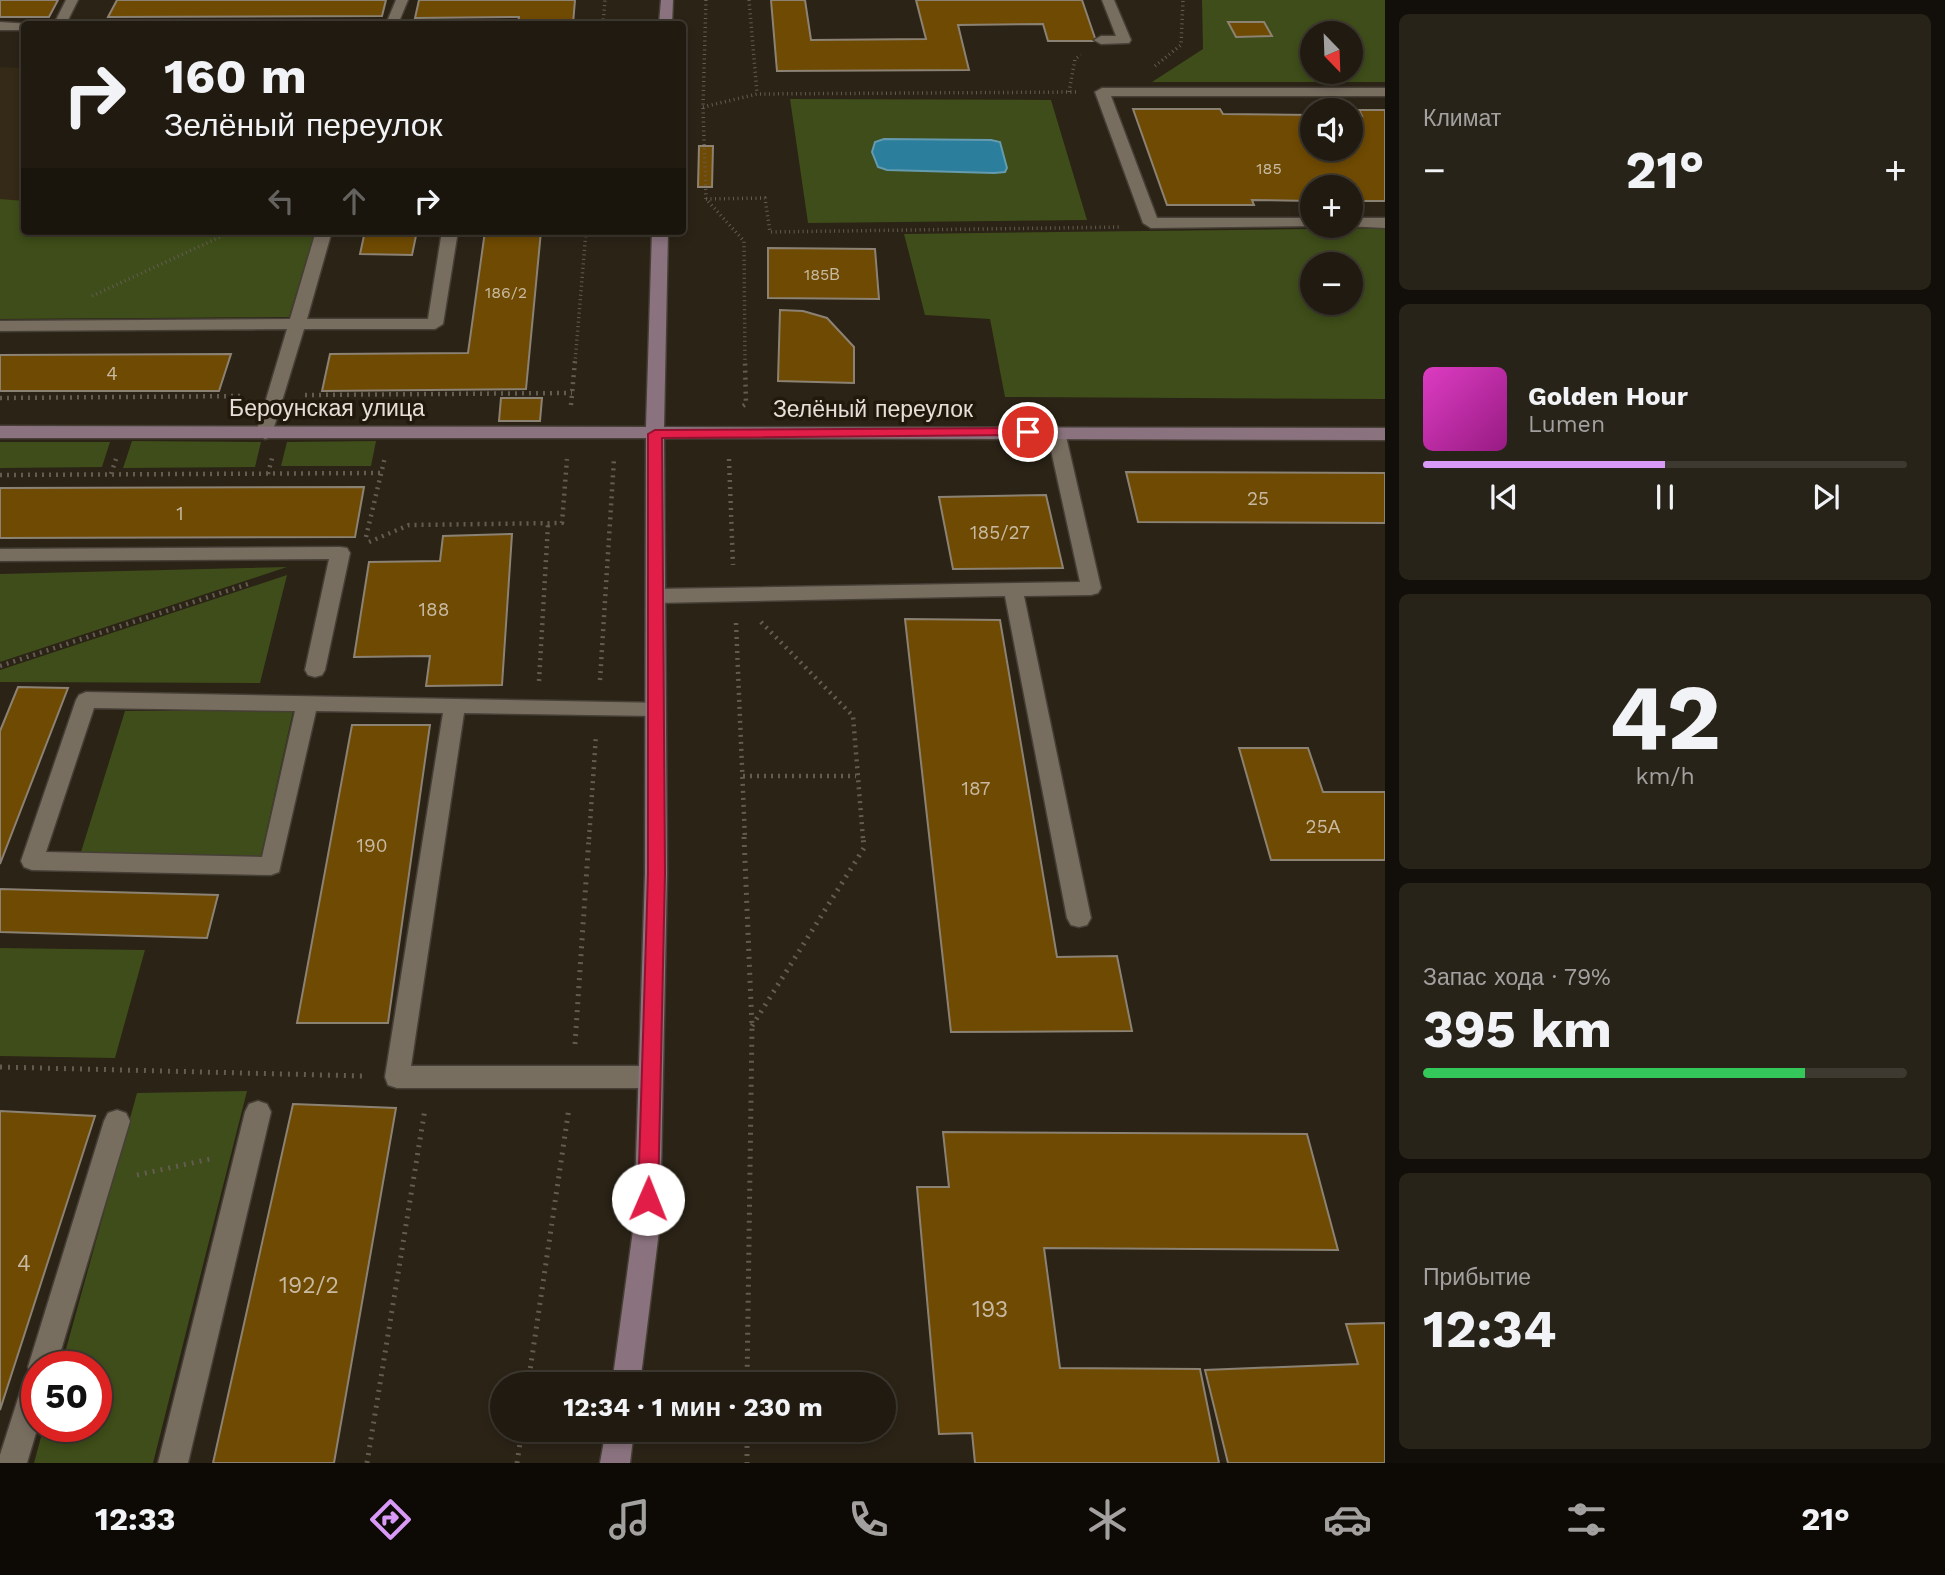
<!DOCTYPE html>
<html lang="ru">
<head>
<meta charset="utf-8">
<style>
	:root { --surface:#201a10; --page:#282319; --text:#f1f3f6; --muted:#a2a19f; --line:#3d3830; --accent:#d99af7 }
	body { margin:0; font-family:"Work Sans",sans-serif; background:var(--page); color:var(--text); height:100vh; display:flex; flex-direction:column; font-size:26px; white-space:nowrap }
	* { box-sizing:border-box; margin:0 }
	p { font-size:23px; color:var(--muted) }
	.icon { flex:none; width:38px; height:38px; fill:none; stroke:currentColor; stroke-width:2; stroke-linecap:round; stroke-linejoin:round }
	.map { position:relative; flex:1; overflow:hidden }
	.panel { display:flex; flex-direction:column; gap:14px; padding:14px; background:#120e09; width:560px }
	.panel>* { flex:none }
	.hud { position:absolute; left:21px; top:21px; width:665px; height:214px; border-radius:7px; box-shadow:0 4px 10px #0003,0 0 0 2px var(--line); background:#201a10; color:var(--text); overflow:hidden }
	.needle { width:46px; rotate:157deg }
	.tools { position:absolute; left:1300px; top:21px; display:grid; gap:14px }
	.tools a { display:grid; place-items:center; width:63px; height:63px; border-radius:50%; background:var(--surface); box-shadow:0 4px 10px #0003,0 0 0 2px var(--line); font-size:35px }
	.speed { position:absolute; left:21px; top:1351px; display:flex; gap:14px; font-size:35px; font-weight:700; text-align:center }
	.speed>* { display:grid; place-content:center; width:91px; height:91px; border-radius:50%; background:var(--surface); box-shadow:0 4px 10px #0003,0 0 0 2px var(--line); line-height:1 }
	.speed .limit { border:10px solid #d22; background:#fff; color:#111 }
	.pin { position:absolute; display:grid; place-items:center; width:60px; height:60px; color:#fff; margin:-30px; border:4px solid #fff; border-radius:50%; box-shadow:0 2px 7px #0007 }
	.me { position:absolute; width:77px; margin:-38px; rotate:1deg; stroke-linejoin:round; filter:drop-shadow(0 0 5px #0008) }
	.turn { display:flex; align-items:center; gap:24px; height:147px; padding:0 28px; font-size:32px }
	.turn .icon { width:91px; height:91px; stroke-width:2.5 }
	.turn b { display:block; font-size:49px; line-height:60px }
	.lanes { display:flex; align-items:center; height:66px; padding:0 28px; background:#0003; justify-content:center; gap:35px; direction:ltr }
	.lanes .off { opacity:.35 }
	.big { font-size:52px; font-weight:700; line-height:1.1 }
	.panel .card { flex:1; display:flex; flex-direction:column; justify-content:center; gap:10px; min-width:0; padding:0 24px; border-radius:10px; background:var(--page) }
	.panel .dial { align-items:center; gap:0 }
	.dial b { font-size:91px; line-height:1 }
	.song { display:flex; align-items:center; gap:21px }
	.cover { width:84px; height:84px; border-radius:10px; background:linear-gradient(135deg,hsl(310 70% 55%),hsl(310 70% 35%)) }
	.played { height:7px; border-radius:4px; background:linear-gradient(90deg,var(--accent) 50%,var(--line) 50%) }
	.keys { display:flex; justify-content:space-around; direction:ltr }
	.heat { display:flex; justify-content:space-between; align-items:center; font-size:38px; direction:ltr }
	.charge { height:10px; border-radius:5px; background:linear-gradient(90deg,#34c759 79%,var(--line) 0) }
	.trip { position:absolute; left:490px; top:1372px; width:406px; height:70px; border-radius:35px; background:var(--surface); box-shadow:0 4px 10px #0003,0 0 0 2px var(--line); font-weight:700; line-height:70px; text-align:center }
	.tab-bar { display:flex; height:112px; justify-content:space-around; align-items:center; background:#0d0a06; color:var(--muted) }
	.tab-bar .icon { width:49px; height:49px }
	.tab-bar .current { color:var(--accent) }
	.tab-bar b { font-size:32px; color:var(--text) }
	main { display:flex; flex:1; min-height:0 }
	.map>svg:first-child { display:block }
	.built { fill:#352917 }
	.green { fill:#3e4d19; fill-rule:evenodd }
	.water { fill:#2c7e9d; stroke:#649bae; stroke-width:2 }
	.building { fill:#6f4a02; stroke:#8c8273; stroke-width:2 }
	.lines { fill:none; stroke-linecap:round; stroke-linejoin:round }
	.lane-casing { stroke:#463f36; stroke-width:3 }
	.street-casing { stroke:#463f36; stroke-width:3 }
	.secondary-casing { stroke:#463f36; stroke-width:3 }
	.path-far2 { stroke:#645c51; stroke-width:3.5; stroke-dasharray:1 3.5; stroke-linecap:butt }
	.path-far1 { stroke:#645c51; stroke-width:4.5; stroke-dasharray:2 5; stroke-linecap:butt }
	.path { stroke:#645c51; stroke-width:5; stroke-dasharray:2 6; stroke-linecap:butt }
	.lane { fill:#786e60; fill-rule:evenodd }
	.street { fill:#786e60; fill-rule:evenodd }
	.secondary { fill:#8a737e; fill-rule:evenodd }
	.route { fill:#e11d48; stroke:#92132f; stroke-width:2 }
	.labels { text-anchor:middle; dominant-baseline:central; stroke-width:7; stroke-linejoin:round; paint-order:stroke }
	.far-number-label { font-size:16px; fill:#c8baa2 }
	.number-label { font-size:19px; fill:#c8baa2 }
	.street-label { font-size:23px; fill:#e5dfd7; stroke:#22190d }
	.near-number-label { font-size:23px; fill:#c8baa2 }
</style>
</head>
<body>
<main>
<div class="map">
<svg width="1385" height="1463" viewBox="0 0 1385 1463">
	<rect width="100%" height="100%" fill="#2b2316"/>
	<path class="built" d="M 0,67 L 24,68 L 24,231 L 0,236 Z"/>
	<path class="green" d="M 1202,0 L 1385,0 L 1385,82 L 1152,82 L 1203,49 ZM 1312,33 L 1351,33 L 1351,72 L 1312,72 Z
		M 790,99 L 1051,100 L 1087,220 L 808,223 Z
		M 0,199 L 24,201 L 24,231 L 315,231 L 289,317 L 0,319 Z
		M 1385,228 L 1385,399 L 1005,397 L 990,319 L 925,315 L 904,234 ZM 1312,264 L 1351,264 L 1351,303 L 1312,303 Z
		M 132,441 L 261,442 L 255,467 L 123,468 Z
		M 376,441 L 371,466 L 281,466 L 287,442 Z
		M 110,442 L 102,467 L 0,468 L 0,442 Z
		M 287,567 L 0,662 L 0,574 Z
		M 287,575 L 260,683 L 0,682 L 0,670 Z
		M 125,711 L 293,711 L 261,856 L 80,855 Z
		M 0,948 L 145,950 L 115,1058 L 0,1056 Z
		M 247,1091 L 153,1463 L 34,1463 L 44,1426 L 96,1426 L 96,1367 L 61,1367 L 137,1093 Z"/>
	<path class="water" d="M 884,139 L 991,140 L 1000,142 L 1007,168 L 1005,172 L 994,173 L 887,170 L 878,167 L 872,152 L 875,142 Z"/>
	<path class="building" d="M 0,0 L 58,0 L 49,17 L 0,17 Z
		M 117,0 L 386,0 L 382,16 L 108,17 Z
		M 419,0 L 575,0 L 573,24 L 518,24 L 519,17 L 415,18 Z
		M 771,0 L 805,0 L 811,40 L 926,39 L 916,0 L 1082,0 L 1096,41 L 1048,41 L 1043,24 L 958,25 L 969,70 L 777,71 Z
		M 1228,22 L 1264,22 L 1272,36 L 1236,37 Z
		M 1133,109 L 1220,109 L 1223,114 L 1312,115 L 1312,149 L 1351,149 L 1351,116 L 1362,116 L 1359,110 L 1385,110 L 1385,201 L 1351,201 L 1351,187 L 1312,187 L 1312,201 L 1252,200 L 1254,205 L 1167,205 Z
		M 699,146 L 713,146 L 712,187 L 698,187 Z
		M 365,231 L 417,231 L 412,255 L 360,254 Z
		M 485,231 L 541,231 L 526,389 L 322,391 L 330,354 L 468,353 Z
		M 768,248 L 875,249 L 879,299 L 768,298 Z
		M 780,310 L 803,311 L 827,318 L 854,347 L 854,383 L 778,381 Z
		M 231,354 L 219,391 L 0,391 L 0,355 Z
		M 501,398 L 542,398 L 540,421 L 499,421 Z
		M 1126,472 L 1385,473 L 1385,523 L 1138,522 Z
		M 364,487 L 355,537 L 0,538 L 0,488 Z
		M 1046,495 L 1063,568 L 953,569 L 939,497 Z
		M 512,534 L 502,685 L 426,686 L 430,656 L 354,657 L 369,562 L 440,561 L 443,536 Z
		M 905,619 L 1000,620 L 1057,957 L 1117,956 L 1132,1031 L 951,1032 Z
		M 18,687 L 68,688 L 0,864 L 0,731 Z
		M 352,725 L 430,725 L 388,1023 L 297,1023 Z
		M 1239,748 L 1308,748 L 1323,792 L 1385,792 L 1385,860 L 1271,860 Z
		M 0,889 L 218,895 L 207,938 L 0,932 Z
		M 293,1104 L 396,1108 L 334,1463 L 213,1463 Z
		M 0,1111 L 95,1116 L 0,1410 Z
		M 943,1132 L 1307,1134 L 1338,1250 L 1044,1248 L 1060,1368 L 1200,1369 L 1219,1463 L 975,1463 L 972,1433 L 939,1434 L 917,1187 L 949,1187 Z
		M 1385,1323 L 1385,1463 L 1228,1463 L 1205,1370 L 1358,1364 L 1346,1324 Z"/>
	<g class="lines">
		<g class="lane-casing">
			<path id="lane" d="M 66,0 L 78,0 L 66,24 L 54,24 Z
				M 396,0 L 408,0 L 398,24 L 386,24 Z
				M 1102,0 L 1114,0 L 1131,40 L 1129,43 L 1101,44 L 1094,40 L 1101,36 L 1116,36 Z
				M 0,22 L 30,24 L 24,24 L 24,30 L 0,30 Z
				M 1102,88 L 1385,88 L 1385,96 L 1111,96 L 1157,218 L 1312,218 L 1312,226 L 1318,226 L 1151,228 L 1143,223 L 1095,92 Z
				M 1351,218 L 1385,218 L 1385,228 L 1346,226 L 1351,226 Z
				M 316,231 L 332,231 L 307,319 L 428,319 L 442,231 L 458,231 L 443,324 L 435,329 L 304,329 L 271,437 L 265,439 L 256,433 L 287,329 L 0,331 L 0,321 L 290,319 Z
				M 1056,426 L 1065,432 L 1101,588 L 1098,593 L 1091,595 L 1024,596 L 1091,918 L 1087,925 L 1079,927 L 1071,925 L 1067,918 L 1005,596 L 656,603 L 649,601 L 646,596 L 649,591 L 656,589 L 1080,582 L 1047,432 Z
				M 86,692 L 662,703 L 665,708 L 662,713 L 655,716 L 464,713 L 411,1066 L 650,1066 L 659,1069 L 662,1077 L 659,1085 L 650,1088 L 397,1088 L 388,1085 L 385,1077 L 443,713 L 316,711 L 279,872 L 271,875 L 32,870 L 24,867 L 21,861 L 76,700 L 79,695 ZM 94,708 L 295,711 L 262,857 L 46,852 Z"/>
		</g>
		<g class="street-casing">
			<path id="street" d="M 340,547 L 347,548 L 350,553 L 325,670 L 322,675 L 315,677 L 308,675 L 305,670 L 329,559 L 0,561 L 0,549 Z
				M 258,1101 L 267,1104 L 271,1112 L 188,1463 L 158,1463 L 245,1112 L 249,1104 Z
				M 117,1110 L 126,1113 L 130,1121 L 56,1367 L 37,1367 L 38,1426 L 27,1463 L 0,1463 L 0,1455 L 23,1383 L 30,1372 L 28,1367 L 104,1121 L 108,1113 Z"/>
		</g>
		<g class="secondary-casing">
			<path id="secondary" d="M 661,0 L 673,0 L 672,24 L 659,24 Z
				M 652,231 L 668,231 L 664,427 L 1385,428 L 1385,440 L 664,438 L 667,873 L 660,1223 L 640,1384 L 612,1384 L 634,1223 L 645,873 L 646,438 L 0,438 L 0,426 L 646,427 Z
				M 606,1430 L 634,1430 L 630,1463 L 600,1463 Z"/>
		</g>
		<path class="path-far2" d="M 706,0 L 703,107 L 706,199 L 744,241 L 745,363
			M 749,0 L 757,93
			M 603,24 L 605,0
			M 1155,66 L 1181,45 L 1183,0
			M 1069,92 L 1075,59 L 1081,55
			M 703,107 L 757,94 L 1077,92
			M 706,199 L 765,198 L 770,232 L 1122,227
			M 92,296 L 233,231
			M 575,363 L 586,231"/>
		<path class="path-far1" d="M 305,395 L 572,393
			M 0,398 L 244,396
			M 571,405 L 575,361
			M 743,406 L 746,404 L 745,361
			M 729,459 L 733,565
			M 111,474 L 116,459
			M 268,474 L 272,458
			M 0,475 L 381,473
			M 366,537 L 385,457
			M 369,542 L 409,525 L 562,523 L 567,459
			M 761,622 L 853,716 L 863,839
			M 736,623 L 745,839
			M 0,666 L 248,584
			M 600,680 L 614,459
			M 539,681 L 548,525
			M 743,776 L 856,776
			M 589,839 L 596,735"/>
		<path class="path" d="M 744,837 L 752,1027 L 747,1384
			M 752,1026 L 864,848 L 863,837
			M 575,1044 L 589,837
			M 0,1067 L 364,1076
			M 137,1175 L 210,1159
			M 528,1384 L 569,1108
			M 747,1430 L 747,1463
			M 367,1463 L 425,1109
			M 517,1463 L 522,1430"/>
		<use href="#lane" class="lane"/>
		<use href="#street" class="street"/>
		<use href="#secondary" class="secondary"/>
	</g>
	<path class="route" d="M 1028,428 L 1033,429 L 1033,435 L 662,438 L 665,873 L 658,1199 L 655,1205 L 648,1208 L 641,1205 L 638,1199 L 648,873 L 648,434 L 655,430 Z"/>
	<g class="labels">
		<g class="far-number-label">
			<text x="1269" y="168">185</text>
			<text x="822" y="274">185В</text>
			<text x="506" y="292">186/2</text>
		</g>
		<g class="number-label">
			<text x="112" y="373">4</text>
			<text x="1258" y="498">25</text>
			<text x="180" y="513">1</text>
			<text x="1000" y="532">185/27</text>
			<text x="434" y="609">188</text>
			<text x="976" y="788">187</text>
			<text x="1323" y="826">25А</text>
			<text x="372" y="845">190</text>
		</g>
		<g class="street-label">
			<text x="327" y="408">Бероунская улица</text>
			<text x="873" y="409">Зелёный переулок</text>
		</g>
		<g class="near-number-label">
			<text x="24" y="1263">4</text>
			<text x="309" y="1285">192/2</text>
			<text x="990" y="1309">193</text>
		</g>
	</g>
</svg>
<div class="tools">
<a><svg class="needle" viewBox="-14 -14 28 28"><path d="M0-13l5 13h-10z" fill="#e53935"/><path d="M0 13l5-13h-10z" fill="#a2a19f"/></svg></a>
<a><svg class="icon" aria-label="sound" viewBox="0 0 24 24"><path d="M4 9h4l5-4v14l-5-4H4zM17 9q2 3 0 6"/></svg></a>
<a>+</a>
<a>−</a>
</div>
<div class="speed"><div class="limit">50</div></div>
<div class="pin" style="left:1028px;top:432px;background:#d93025"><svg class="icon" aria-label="arrive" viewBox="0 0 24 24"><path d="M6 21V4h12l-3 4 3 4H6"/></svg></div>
<svg class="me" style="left:648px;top:1199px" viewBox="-20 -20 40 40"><circle r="19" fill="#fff"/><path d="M0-13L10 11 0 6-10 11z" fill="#e11d48"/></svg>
<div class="trip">12:34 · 1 мин · 230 m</div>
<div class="hud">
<div class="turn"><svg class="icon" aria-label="right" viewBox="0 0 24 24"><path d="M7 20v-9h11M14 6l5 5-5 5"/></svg><div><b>160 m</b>Зелёный переулок</div></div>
<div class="lanes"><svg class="icon off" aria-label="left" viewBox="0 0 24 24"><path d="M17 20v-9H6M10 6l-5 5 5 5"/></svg><svg class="icon off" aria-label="ahead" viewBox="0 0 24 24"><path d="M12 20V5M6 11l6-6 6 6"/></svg><svg class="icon" aria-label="right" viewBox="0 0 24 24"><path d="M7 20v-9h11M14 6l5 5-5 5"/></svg></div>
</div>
</div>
<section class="panel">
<div class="card"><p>Климат</p>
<div class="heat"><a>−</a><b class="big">21°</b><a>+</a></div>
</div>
<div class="card">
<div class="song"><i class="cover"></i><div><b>Golden Hour</b><p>Lumen</p></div></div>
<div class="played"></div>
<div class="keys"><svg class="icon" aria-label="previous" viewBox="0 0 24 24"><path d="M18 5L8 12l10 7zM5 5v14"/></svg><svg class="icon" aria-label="pause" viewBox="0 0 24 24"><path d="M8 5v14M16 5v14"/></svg><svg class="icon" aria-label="next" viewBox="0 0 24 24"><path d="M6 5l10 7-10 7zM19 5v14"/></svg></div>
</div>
<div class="card dial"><b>42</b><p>km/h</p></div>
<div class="card"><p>Запас хода · 79%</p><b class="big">395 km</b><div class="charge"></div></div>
<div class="card"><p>Прибытие</p><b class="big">12:34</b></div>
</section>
</main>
<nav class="tab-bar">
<b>12:33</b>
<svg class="icon current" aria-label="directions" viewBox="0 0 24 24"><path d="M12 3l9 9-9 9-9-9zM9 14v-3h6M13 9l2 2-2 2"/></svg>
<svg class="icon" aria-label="music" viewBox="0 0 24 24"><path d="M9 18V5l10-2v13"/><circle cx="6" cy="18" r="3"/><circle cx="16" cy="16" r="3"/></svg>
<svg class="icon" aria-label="phone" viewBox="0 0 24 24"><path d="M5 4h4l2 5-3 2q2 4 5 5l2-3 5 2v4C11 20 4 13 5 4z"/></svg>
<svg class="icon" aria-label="climate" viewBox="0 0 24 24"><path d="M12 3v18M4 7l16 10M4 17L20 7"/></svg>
<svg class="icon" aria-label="car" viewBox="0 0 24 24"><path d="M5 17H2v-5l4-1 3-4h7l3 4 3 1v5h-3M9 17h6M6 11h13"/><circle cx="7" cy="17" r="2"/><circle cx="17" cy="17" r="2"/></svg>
<svg class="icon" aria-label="filters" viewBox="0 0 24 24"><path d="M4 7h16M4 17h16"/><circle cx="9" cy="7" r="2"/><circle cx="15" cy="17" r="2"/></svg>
<b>21°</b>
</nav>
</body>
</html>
